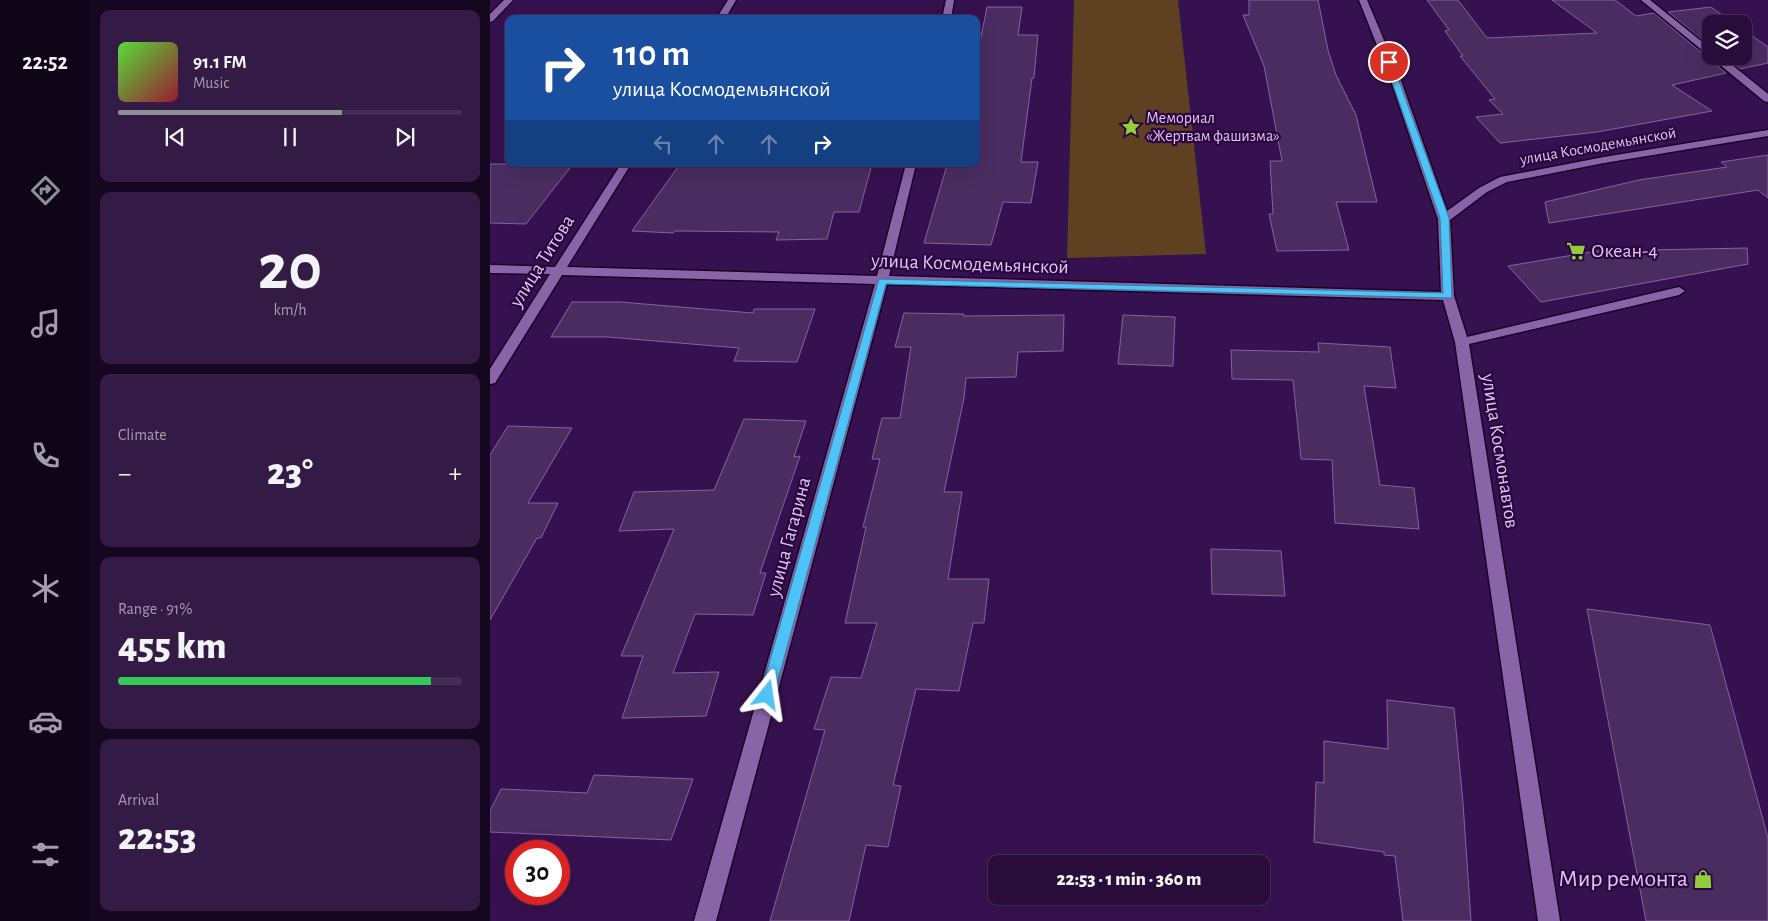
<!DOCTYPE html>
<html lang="en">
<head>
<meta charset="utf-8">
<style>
	:root { --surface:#280d3b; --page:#341b46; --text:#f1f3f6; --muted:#a59caf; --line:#442d55; --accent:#8c9099 }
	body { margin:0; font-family:"Alegreya Sans",sans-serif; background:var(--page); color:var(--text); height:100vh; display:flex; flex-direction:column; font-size:19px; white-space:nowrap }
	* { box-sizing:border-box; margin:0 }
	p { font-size:16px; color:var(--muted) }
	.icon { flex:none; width:28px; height:28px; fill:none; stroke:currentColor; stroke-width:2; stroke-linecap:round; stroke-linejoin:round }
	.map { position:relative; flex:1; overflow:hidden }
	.panel { display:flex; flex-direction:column; gap:10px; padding:10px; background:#160720; width:400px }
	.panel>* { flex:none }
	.banner { position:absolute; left:15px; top:15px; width:475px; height:152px; border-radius:10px; box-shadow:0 5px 20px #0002,0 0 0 1px var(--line); background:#1a4fa0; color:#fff; overflow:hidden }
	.controls { position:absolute; left:1212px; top:15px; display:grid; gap:10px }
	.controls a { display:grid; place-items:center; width:50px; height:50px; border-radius:10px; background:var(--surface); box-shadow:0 5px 20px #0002,0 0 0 1px var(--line); font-size:25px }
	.speed { position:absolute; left:15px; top:840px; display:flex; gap:10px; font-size:25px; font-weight:700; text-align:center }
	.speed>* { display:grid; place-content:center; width:65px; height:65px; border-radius:50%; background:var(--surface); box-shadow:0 5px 20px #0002,0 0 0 1px var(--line); line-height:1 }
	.speed .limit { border:8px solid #d22; background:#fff; color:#111 }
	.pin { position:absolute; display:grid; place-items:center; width:42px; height:42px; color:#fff; margin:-21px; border:2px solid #fff; border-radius:50%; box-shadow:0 1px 5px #0007 }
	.me { position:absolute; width:55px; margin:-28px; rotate:15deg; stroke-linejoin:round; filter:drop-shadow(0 0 4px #0008) }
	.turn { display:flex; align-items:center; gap:18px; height:105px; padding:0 25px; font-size:22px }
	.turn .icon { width:65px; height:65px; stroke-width:2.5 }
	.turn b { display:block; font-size:35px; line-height:42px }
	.lanes { display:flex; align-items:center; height:48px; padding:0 25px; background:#0003; justify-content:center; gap:25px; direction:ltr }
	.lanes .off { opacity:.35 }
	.big { font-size:38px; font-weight:800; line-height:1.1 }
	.panel .tile { flex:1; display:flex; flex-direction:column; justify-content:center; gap:8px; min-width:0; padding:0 18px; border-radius:10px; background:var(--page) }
	.panel .dial { align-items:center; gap:0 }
	.dial b { font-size:65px; line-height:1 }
	.song { display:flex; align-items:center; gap:15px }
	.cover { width:60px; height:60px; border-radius:8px; background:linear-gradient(135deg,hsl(110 70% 55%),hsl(350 70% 35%)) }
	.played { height:5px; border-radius:2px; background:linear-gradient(90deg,var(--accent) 65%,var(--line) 65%) }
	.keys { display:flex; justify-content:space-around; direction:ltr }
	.heat { display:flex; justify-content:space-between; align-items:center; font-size:28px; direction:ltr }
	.charge { height:8px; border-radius:4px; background:linear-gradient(90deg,#34c759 91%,var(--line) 0) }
	.trip { position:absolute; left:498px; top:855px; width:282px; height:50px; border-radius:10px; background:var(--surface); box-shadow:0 5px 20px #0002,0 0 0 1px var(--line); font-weight:800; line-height:50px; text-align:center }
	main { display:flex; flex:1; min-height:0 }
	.menu { display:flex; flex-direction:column; width:90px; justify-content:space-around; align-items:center; background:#100518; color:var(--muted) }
	.menu .icon { width:35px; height:35px }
	.menu .active { color:var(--accent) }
	.menu b { font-size:22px; color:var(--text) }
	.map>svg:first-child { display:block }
	.green { fill:#5e4120 }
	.building { fill:#4a2d60; stroke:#8661a5 }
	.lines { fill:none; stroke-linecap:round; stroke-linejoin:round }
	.minor-casing { stroke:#1b002c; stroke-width:3 }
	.minor { fill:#8964a7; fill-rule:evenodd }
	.route { fill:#4fc3f7; stroke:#337fa1 }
	.labels { text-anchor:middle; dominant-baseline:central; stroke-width:4.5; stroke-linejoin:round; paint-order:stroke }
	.far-poi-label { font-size:16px; fill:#dcc9ee; stroke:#2c0543; text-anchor:start }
	.far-street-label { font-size:16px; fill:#dcc9ee; stroke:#2c0543 }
	.poi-label { font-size:20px; fill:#dcc9ee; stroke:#2c0543; text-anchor:start }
	.street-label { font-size:20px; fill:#dcc9ee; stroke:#2c0543 }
	.near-poi-label { font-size:24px; fill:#dcc9ee; stroke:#2c0543; text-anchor:end }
</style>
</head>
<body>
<main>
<nav class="menu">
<b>22:52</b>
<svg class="icon active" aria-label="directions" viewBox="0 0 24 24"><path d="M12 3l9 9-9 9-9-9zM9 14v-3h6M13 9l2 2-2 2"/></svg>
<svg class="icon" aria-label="music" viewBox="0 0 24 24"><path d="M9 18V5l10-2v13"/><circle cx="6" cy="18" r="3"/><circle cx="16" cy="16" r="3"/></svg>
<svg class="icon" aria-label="phone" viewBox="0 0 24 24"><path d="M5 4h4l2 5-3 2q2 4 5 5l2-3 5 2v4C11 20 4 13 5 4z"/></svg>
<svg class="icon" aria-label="climate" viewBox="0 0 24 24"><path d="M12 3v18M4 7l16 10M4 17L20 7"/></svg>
<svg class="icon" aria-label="car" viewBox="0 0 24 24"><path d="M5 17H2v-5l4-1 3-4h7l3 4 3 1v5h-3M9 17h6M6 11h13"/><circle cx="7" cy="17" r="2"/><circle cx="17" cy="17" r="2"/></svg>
<svg class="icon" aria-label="filters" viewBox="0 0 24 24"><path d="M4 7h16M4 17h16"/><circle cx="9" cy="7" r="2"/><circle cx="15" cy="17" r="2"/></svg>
</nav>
<section class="panel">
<div class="tile">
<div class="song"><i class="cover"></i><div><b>91.1 FM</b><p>Music</p></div></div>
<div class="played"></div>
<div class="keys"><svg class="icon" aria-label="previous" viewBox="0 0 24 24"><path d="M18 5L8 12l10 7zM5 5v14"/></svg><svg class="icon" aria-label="pause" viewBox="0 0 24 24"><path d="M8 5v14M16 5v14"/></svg><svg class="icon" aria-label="next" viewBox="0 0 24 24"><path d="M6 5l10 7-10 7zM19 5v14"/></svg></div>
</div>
<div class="tile dial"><b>20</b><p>km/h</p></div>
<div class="tile"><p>Climate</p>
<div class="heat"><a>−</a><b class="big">23°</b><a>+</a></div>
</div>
<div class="tile"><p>Range · 91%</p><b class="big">455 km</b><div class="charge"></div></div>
<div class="tile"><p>Arrival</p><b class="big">22:53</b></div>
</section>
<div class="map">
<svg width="1278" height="921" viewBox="0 0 1278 921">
	<rect width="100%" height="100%" fill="#36114f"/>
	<path class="green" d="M 584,0 L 688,0 L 716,254 L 577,258 Z"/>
	<path class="building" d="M 759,0 L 828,0 L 838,50 L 846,75 L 866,115 L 887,202 L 846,202 L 859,250 L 787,251 L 779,214 L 783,214 L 780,161 L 792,161 L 774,66 L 753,15 L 759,15 Z
		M 937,0 L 968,0 L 997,38 L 1107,33 L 1062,0 L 1125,0 L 1146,16 L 1164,13 L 1236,73 L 1182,85 L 1222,111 L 1107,132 L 1010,143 L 986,117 L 1013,114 L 999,100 L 1005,99 L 970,56 L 973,56 L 955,31 L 959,30 Z
		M 497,7 L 532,7 L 528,35 L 548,35 L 544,78 L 542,78 L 531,162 L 548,162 L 541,203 L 513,202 L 501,245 L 434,243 L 457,165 L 486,166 L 486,62 Z
		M 1221,7 L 1245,24 L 1221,24 L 1221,47 L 1178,12 Z
		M 1254,30 L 1278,47 L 1278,63 L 1250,69 L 1234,56 L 1254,56 Z
		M 1278,155 L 1278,198 L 1268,190 L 1059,223 L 1055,202 L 1149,180 L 1237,167 L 1231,162 Z
		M 0,164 L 83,164 L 36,224 L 0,223 Z
		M 190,164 L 341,167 L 342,164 L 382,164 L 369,212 L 344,212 L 337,239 L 286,240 L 289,232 L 185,231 L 183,233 L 142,231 Z
		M 1257,248 L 1258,264 L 1051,302 L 1018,266 L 1107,251 Z
		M 82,302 L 130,302 L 263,313 L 264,309 L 325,309 L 307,362 L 244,361 L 249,348 L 118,337 L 61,337 Z
		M 414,313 L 474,314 L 473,316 L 574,315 L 573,351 L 528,352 L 526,377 L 476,378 L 474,398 L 454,492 L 472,492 L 458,579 L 499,579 L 494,623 L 483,623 L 469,691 L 426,689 L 403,785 L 411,786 L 398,847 L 376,845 L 359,921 L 280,921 L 335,730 L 324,729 L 341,677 L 371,678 L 387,623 L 355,623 L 376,527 L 373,527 L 390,459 L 382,459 L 392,418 L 410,418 L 421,347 L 405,347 Z
		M 633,315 L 685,317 L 683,366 L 628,364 Z
		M 828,343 L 900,347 L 906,388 L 874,386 L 890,485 L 924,488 L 929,529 L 845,523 L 842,460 L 811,459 L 803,380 L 742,379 L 741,350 L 829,352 Z
		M 254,419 L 316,421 L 304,457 L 310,456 L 270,573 L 276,573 L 263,615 L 205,614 L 183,673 L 229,672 L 216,716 L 132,718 L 153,656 L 131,656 L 184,529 L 129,531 L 144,492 L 224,490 Z
		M 18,426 L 82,428 L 38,503 L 68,503 L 51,538 L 47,538 L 0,620 L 0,455 Z
		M 721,549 L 791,551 L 795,596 L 722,594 Z
		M 1097,609 L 1220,625 L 1278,838 L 1278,921 L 1156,921 Z
		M 897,700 L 964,708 L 973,803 L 981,921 L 913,921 L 905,856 L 894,855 L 894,852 L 824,842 L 826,782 L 834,783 L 834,741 L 898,749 Z
		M 104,775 L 203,779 L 181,840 L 0,832 L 0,811 L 11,789 L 97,793 Z"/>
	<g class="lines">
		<g class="minor-casing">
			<path id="minor" d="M 14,0 L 23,0 L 3,21 L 0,22 L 0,14 Z
				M 238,0 L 246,0 L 235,19 L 226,19 Z
				M 456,0 L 464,0 L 461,19 L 452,19 Z
				M 869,0 L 877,0 L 910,78 L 957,211 L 989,188 L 1010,177 L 1114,157 L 1278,130 L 1278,136 L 1114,163 L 1017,182 L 997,192 L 960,220 L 964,296 L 977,337 L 1189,287 L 1195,291 L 1189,295 L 979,344 L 1070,921 L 1048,921 L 965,342 L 953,300 L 397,284 L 226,921 L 204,921 L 385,284 L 72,275 L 5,383 L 0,384 L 0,369 L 60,274 L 0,273 L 0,265 L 65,267 L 131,164 L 141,164 L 77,267 L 387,276 L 416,164 L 426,164 L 399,276 L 951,292 L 948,219 L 900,78 Z
				M 1151,0 L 1160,0 L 1221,49 L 1221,56 L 1231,56 L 1278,94 L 1278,102 L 1274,101 Z"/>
		</g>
		<use href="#minor" class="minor"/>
	</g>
	<path class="route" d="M 899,60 L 902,62 L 959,218 L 962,298 L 396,284 L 284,695 L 282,699 L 277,701 L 272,699 L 270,695 L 389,279 L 953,293 L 950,218 L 895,62 Z"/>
	<defs>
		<g id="sight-bare" transform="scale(1.5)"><path d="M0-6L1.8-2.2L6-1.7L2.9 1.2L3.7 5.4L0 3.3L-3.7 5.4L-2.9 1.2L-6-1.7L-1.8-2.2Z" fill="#94cc3c" stroke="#2c0543" stroke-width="2.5" paint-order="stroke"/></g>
		<g id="supermarket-bare" transform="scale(1.5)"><path d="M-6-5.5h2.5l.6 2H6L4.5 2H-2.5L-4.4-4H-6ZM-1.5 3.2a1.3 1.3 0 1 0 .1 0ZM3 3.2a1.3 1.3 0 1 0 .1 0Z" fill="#94cc3c" stroke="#2c0543" stroke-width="2.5" paint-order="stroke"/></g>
		<g id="shop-bare" transform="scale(1.5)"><path d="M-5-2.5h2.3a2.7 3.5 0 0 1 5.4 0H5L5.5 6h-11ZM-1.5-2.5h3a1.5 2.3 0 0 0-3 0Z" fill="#94cc3c" stroke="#2c0543" stroke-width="2.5" paint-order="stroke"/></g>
	</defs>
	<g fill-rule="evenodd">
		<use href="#sight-bare" x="641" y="127"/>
		<use href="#supermarket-bare" x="1086" y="251"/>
		<use href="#shop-bare" x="1213" y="879"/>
	</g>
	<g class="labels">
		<g class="far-poi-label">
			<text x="656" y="118">Мемориал<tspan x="656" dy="18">«Жертвам фашизма»</tspan></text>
		</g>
		<g class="far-street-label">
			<text transform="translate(1108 146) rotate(-10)">улица Космодемьянской</text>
		</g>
		<g class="poi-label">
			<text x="1101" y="251">Океан-4</text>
		</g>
		<g class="street-label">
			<text transform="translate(52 261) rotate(-58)">улица Титова</text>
			<text transform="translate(480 264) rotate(2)">улица Космодемьянской</text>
			<text transform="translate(1010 451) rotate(81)">улица Космонавтов</text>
			<text transform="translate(299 537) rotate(-75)">улица Гагарина</text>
		</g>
		<g class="near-poi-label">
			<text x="1198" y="879">Мир ремонта</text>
		</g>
	</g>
</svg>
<div class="controls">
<a><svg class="icon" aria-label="layers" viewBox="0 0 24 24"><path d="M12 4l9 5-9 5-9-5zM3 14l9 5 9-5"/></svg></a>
</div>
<div class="speed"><div class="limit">30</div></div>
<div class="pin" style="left:899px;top:62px;background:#d93025"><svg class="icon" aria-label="arrive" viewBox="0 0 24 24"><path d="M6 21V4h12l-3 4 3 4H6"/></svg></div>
<svg class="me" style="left:277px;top:695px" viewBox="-20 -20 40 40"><path d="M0-17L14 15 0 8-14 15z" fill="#4fc3f7" stroke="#fff" stroke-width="4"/></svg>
<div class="trip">22:53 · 1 min · 360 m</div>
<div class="banner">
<div class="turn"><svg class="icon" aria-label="right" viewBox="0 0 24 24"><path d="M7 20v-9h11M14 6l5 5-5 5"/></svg><div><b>110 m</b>улица Космодемьянской</div></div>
<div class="lanes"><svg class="icon off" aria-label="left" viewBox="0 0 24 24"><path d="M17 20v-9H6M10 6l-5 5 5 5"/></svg><svg class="icon off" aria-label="ahead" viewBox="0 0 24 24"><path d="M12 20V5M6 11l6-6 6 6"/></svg><svg class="icon off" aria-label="ahead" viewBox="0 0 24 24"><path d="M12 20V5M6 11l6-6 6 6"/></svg><svg class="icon" aria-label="right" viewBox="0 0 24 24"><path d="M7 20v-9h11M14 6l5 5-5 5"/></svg></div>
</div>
</div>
</main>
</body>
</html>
